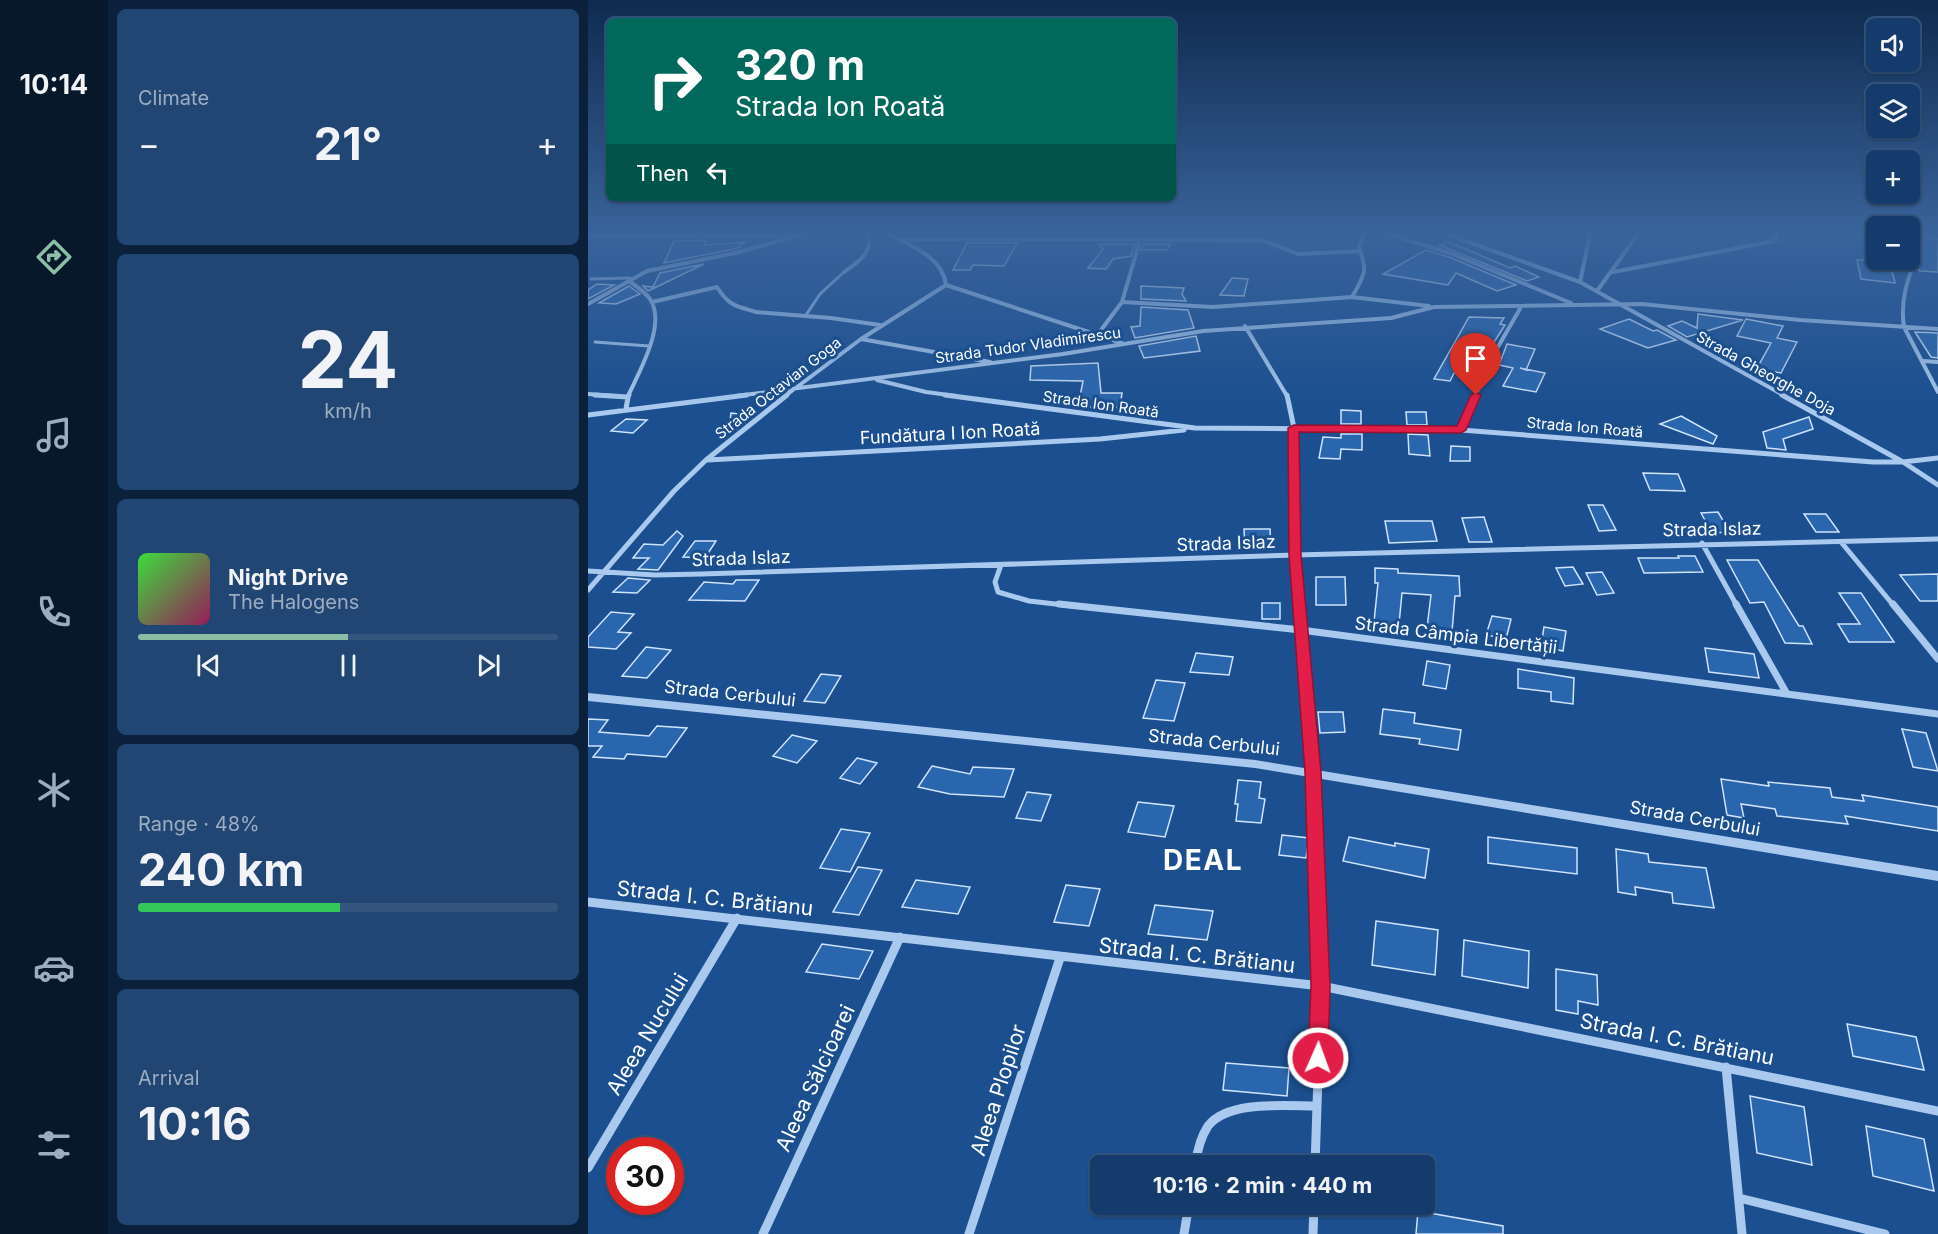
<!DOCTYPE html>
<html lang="en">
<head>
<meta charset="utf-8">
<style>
	:root { --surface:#143b6b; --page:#214673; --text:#f1f3f6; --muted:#9dadc1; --line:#33557e; --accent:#8abfa5 }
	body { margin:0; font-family:Inter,sans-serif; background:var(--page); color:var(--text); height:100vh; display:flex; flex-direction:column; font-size:22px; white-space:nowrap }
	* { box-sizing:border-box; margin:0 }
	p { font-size:20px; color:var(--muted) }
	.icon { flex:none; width:33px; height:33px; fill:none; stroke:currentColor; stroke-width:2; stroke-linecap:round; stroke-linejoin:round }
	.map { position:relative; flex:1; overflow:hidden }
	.side { display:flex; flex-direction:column; gap:9px; padding:9px; background:#0b203b; width:480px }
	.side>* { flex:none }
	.hud { position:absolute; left:18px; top:18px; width:570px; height:183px; border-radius:9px; box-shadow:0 2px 4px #0004,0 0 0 2px var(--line); background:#00695c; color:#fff; overflow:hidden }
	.buttons { position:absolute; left:1278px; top:18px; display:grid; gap:12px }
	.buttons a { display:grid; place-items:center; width:54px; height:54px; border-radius:9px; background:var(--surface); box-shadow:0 2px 4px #0004,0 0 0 2px var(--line); font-size:30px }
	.speed { position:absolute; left:18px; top:1137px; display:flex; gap:12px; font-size:30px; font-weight:700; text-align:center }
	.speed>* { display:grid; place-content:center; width:78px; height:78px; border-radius:50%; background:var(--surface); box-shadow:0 2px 4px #0004,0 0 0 2px var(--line); line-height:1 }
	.speed .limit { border:9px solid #d22; background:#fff; color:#111 }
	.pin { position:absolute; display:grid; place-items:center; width:51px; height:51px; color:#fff; margin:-62px -26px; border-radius:50% 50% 50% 0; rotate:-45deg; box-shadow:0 0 6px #0007 }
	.pin .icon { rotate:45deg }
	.me { position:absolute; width:66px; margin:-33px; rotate:2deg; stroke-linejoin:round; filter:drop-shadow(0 0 4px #0008) }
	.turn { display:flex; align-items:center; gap:21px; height:126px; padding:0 30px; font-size:27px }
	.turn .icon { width:78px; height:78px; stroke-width:2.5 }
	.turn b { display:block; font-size:42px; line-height:51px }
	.then { display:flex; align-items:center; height:57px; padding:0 30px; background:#0003; gap:12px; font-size:22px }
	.big { font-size:45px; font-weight:700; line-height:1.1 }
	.side .widget { flex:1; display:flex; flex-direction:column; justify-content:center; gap:9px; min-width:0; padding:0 21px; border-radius:9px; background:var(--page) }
	.side .dial { align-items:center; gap:0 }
	.dial b { font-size:78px; line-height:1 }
	.song { display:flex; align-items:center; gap:18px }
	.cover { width:72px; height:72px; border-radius:9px; background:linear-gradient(135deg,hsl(120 70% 55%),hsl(330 70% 35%)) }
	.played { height:6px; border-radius:3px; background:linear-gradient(90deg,var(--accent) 50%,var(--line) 50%) }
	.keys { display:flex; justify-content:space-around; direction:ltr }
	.heat { display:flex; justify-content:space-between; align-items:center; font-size:33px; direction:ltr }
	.charge { height:9px; border-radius:4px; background:linear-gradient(90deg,#34c759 48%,var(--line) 0) }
	.trip { position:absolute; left:502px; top:1155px; width:345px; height:60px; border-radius:9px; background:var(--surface); box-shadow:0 2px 4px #0004,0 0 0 2px var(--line); font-weight:700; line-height:60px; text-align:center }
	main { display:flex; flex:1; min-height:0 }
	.tab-bar { display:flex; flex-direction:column; width:108px; justify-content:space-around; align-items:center; background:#08182b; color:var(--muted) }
	.tab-bar .icon { width:42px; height:42px }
	.tab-bar .on { color:var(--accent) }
	.tab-bar b { font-size:27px; color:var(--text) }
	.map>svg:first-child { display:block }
	.building { fill:#2a66ad; stroke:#cfe3fa; stroke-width:1.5 }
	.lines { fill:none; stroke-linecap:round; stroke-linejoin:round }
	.service { stroke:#a9c9ee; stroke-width:3 }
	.pedestrian { stroke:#a9c9ee; stroke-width:4 }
	.minor-far3 { stroke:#a9c9ee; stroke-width:4 }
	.minor-far2 { stroke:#a9c9ee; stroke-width:5 }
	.minor-far1 { stroke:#a9c9ee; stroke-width:7 }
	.minor { stroke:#a9c9ee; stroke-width:9 }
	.tertiary { fill:#a9c9ee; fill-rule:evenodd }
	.route { fill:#e11d48; stroke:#92132f; stroke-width:1.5 }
	.labels { text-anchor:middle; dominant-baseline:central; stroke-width:6; stroke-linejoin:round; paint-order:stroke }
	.far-street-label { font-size:15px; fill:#fff; stroke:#1b4f8f }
	.street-label { font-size:18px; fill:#fff; stroke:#1b4f8f }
	.near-street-label { font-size:21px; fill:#fff; stroke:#1b4f8f }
	.near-district-label { font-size:28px; font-weight:bold; letter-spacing:1.5px; fill:#fff; stroke:#1b4f8f }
</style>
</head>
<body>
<main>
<nav class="tab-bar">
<b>10:14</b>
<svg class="icon on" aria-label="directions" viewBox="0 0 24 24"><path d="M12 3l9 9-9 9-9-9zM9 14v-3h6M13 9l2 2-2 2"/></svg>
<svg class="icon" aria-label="music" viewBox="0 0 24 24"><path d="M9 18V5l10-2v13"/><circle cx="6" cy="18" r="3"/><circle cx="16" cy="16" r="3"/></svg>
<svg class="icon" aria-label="phone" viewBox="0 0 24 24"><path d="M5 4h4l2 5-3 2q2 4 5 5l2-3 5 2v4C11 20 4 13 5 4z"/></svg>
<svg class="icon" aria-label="climate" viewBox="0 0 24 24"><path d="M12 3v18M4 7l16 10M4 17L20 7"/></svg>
<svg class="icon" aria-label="car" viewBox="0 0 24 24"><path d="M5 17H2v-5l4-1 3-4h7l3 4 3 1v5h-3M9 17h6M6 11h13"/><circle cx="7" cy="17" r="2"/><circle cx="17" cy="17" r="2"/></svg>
<svg class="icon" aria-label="filters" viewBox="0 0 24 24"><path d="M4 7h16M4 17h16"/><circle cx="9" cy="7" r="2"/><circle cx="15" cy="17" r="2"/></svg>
</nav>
<section class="side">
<div class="widget"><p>Climate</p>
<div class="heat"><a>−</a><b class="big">21°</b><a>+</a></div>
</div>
<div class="widget dial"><b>24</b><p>km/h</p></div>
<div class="widget">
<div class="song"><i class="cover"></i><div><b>Night Drive</b><p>The Halogens</p></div></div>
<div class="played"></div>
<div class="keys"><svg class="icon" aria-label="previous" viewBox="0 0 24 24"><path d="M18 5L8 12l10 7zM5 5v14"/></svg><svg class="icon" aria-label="pause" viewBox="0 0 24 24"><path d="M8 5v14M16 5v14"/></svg><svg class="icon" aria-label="next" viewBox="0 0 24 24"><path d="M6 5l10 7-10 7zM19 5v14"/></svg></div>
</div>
<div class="widget"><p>Range · 48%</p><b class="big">240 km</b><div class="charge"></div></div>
<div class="widget"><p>Arrival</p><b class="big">10:16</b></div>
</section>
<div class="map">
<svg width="1350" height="1234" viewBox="0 0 1350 1234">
	<rect width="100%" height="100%" fill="#1b4f8f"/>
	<path class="building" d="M 1322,234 L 1350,239 L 1350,272 L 1332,271 L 1329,267 L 1333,256 L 1330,252 L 1325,254 L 1322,263 Z
		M 118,240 L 117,245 L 158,242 L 152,245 L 152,247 L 146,249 L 76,263 L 86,241 Z
		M 861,242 L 922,268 L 927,266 L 951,277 L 939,281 L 851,245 Z
		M 379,243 L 429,243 L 416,266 L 385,265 L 382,270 L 365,270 Z
		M 510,244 L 547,244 L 543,256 L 525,259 L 518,269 L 500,268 L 515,249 Z
		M 555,244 L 583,244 L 579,250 L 553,250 Z
		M 838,250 L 861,257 L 928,285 L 909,291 L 868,273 L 860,285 L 795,274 Z
		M 1269,260 L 1301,260 L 1307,283 L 1273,279 Z
		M 116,264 L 60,291 L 55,286 L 65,287 L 72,273 Z
		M 644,278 L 660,279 L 656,296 L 632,295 Z
		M 9,284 L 26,285 L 0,299 L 0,290 Z
		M 41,286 L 52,294 L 28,304 L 11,303 Z
		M 553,286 L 596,288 L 594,294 L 598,301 L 553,299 Z
		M 553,307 L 600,310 L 606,328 L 547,338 L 543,327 L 552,326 Z
		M 1110,314 L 1155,320 L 1099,337 L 1080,326 L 1094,321 L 1109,328 Z
		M 881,317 L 916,318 L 912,324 L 917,325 L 903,347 L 887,344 L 880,357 L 875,356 L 862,381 L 846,379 Z
		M 1041,319 L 1065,331 L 1069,330 L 1088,340 L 1060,348 L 1012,329 Z
		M 1158,319 L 1195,326 L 1189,338 L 1209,342 L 1193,373 L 1187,372 L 1185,376 L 1167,372 L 1183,343 L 1149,336 Z
		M 1327,332 L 1350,333 L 1350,358 L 1343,357 Z
		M 608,336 L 612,351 L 556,358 L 551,346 Z
		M 919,344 L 947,349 L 938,370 L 932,368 L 957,373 L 948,392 L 915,386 L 925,368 L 911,365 Z
		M 510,363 L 513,393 L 534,393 L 532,407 L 490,407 L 495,381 L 442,380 L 443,366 Z
		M 753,410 L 773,411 L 773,424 L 753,424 Z
		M 818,412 L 838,412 L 839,425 L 819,425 Z
		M 143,413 L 166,416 L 149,429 L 141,428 Z
		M 1093,416 L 1129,436 L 1125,444 L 1072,424 Z
		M 1221,417 L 1225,429 L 1195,439 L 1198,450 L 1179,448 L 1175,432 Z
		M 38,419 L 59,420 L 45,433 L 23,431 Z
		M 753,434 L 774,434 L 774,450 L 753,449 L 752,459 L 731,458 L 735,437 L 753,438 Z
		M 820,434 L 840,435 L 842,456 L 821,454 Z
		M 863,446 L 882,447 L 882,461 L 862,461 Z
		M 1055,473 L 1090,474 L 1097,491 L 1062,490 Z
		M 1000,505 L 1015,505 L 1028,530 L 1011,531 Z
		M 1130,512 L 1142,532 L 1124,533 L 1113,513 Z
		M 1216,514 L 1238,514 L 1251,532 L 1228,532 Z
		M 896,517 L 904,542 L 881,542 L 874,518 Z
		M 797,521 L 844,521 L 849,541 L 801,543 Z
		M 656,529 L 682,529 L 683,550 L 657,550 Z
		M 89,531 L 95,536 L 70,570 L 50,569 L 61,558 L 45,558 L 56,544 L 75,545 Z
		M 107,541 L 128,541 L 117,558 L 95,557 Z
		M 1090,556 L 1107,556 L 1115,572 L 1056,573 L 1050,558 L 1091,558 Z
		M 1139,560 L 1170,560 L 1211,626 L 1215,626 L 1224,644 L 1197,643 L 1176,602 L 1162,603 Z
		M 985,567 L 995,584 L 977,586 L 968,568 Z
		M 787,568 L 810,569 L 810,573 L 871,576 L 872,596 L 867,596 L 864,632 L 839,628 L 843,595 L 814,593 L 811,624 L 786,622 L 790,583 L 787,583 Z
		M 1014,572 L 1026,593 L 1009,595 L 998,573 Z
		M 1350,574 L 1350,601 L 1332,601 L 1312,575 Z
		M 728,577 L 757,577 L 758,605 L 728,605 Z
		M 40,578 L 62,580 L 49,593 L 25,592 Z
		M 148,580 L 171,580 L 157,601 L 101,600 L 116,582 L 145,584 Z
		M 1251,593 L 1273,593 L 1306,642 L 1261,642 L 1250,624 L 1272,624 Z
		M 674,603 L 692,603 L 692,619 L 674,619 Z
		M 23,612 L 46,614 L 30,632 L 43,633 L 28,649 L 0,647 L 0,637 Z
		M 904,616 L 923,619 L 918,639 L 898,635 Z
		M 956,627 L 978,631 L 975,651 L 953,646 Z
		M 58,647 L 83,650 L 59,678 L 34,676 Z
		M 1117,648 L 1166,654 L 1171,678 L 1121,672 Z
		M 608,653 L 645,657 L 641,675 L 602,672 Z
		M 839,661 L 862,665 L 858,689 L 835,685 Z
		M 930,669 L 986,678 L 985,704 L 963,701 L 963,692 L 930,688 Z
		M 233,674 L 253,676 L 237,703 L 216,701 Z
		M 568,680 L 597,683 L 586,721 L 555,718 Z
		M 795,709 L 827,713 L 826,723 L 873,730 L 870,750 L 831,744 L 832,739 L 792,734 Z
		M 730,712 L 755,712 L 757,732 L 732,733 Z
		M 0,719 L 20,720 L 11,732 L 61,736 L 69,726 L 99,728 L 78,757 L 39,754 L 36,759 L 5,757 L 14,746 L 0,746 Z
		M 1314,729 L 1338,733 L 1350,771 L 1325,767 Z
		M 204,735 L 229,741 L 209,763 L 185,756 Z
		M 269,758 L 289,763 L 272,784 L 252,778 Z
		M 344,766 L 382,774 L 385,767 L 426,769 L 416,797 L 362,794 L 330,787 Z
		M 1133,779 L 1181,786 L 1180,782 L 1242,788 L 1244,797 L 1276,801 L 1274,795 L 1350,807 L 1350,831 L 1257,816 L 1260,824 L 1189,816 L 1187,809 L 1153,804 L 1156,818 L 1139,815 Z
		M 650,780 L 673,782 L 671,798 L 677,799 L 673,823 L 648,821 L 650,804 L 647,804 Z
		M 439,792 L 463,795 L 453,821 L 428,818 Z
		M 550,802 L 586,806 L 577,837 L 540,832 Z
		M 253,829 L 282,833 L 262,872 L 232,868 Z
		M 694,835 L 721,838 L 718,858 L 691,855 Z
		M 761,837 L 807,846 L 807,843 L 841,849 L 837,878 L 755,861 Z
		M 900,837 L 989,848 L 989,874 L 900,863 Z
		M 1028,849 L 1060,854 L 1061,862 L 1118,868 L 1126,908 L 1085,903 L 1084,893 L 1047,887 L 1048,895 L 1030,892 Z
		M 270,867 L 294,870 L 271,915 L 245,912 Z
		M 328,880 L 382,887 L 370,914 L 314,907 Z
		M 478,885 L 512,889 L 501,926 L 466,922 Z
		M 567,905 L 625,911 L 619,940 L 560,934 Z
		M 788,921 L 850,930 L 847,975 L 784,965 Z
		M 876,940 L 941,951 L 940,988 L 874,976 Z
		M 234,944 L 285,951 L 271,979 L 218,972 Z
		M 968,969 L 1009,975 L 1010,1005 L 990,1001 L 990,1014 L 968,1010 Z
		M 1259,1024 L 1328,1037 L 1336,1070 L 1265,1056 Z
		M 638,1063 L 701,1068 L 699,1096 L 635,1090 Z
		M 1162,1096 L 1216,1107 L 1224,1165 L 1169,1153 Z
		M 1278,1126 L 1336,1139 L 1346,1191 L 1285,1176 Z
		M 830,1211 L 915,1226 L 915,1234 L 828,1234 Z"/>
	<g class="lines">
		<path class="service" d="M 3,279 L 42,278
			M 218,315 L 232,294 L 256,272
			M 7,342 L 61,346"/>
		<path class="pedestrian" d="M 64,302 L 129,287 C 141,306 148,306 168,312"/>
		<path class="minor-far3" d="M 800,234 L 862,253 L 983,303
			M 858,234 L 992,282 L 1197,396
			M 0,236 L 206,235
			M 314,239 L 668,240 L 677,241 L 710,254 L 772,251
			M 1329,256 C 1319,280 1312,301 1316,327 L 1350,392
			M 256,272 C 270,262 285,253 280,234
			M 1025,272 L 1181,242 L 1188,240 L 1189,234
			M 992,282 L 1002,234
			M 358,285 L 534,343
			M 1009,291 L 1050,234
			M 764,297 C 777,274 780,272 771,247 L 776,234
			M 534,302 L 625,307 L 764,297 L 841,306
			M 0,304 L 59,271 L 147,253 L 217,234
			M 168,312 L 243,318 L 292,325
			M 657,326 L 699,396
			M 510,334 L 534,302 L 552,240
			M 273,339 L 402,362
			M 1335,361 L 1350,362
			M 289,380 L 338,392 L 368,396
			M 0,394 L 27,396
			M 40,396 C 51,372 79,324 62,299 C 57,292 48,286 41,281
			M 148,396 L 475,354 L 615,331 L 803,318 L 846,307 L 1054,304 L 1212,320 L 1350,329
			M 197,396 L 273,339 L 358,285 C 355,257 323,246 301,234
			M 887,396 L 903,359 L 933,307"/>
		<path class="minor-far2" d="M 7,395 L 40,397 L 38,409
			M 357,395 L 607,428 L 873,430 L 1285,462 L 1315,462 L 1350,458
			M 699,395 L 706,428 L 707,555 L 711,606
			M 1194,395 L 1315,462 L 1350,485
			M 40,397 L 41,395
			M 0,415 L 159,395
			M 873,430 L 888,395
			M 119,460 L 512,439 L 596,430
			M 1253,542 L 1306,606
			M 1114,543 L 1149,606
			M 413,565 L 407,582 L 410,592 L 441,601 L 485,606
			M 0,571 L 67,575 L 114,574 L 707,555 L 1350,539
			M 0,590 L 86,491 L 118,460 L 199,395"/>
		<path class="minor-far1" d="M 471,604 L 713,630 L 1350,714
			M 711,604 L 725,772 L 729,879
			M 1148,604 L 1199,694
			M 1305,604 L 1350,659"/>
		<path class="minor" d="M 0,902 L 733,986 L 1350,1111
			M 1138,1067 L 1154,1234
			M 607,1166 C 609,1152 612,1138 620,1126 C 640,1100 698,1106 728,1106
			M 727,1166 L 733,986 L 729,877
			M 0,1168 L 149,918
			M 1151,1198 L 1297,1234
			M 175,1234 L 312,937
			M 381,1234 L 472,958
			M 596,1234 L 601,1204
			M 725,1234 L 726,1204"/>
		<path class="tertiary" d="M 0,693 L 667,760 L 1350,871 L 1350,881 L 667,768 L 0,701 Z"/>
	</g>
	<linearGradient id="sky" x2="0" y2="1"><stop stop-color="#0f2b4f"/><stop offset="0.57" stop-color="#39639b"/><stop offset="1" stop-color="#39639b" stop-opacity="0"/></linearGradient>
	<rect width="1350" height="407" fill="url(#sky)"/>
	<path class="route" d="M 888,392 L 893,395 L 878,430 L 873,433 L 711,432 L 713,555 L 733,772 L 742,986 L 740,1058 L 737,1065 L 730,1067 L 723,1065 L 720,1058 L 723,986 L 717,772 L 701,555 L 700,428 L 706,425 L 869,426 L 883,395 Z"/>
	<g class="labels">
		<g class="far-street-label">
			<text transform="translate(440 345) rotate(-8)">Strada Tudor Vladimirescu</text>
			<text transform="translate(1178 373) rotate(29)">Strada Gheorghe Doja</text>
			<text transform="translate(190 388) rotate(-38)">Strada Octavian Goga</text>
			<text transform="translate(513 404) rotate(8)">Strada Ion Roată</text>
			<text transform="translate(997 427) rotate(5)">Strada Ion Roată</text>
		</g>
		<g class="street-label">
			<text transform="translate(362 433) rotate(-3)">Fundătura I Ion Roată</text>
			<text transform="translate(1124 529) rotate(-1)">Strada Islaz</text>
			<text transform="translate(638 543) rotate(-2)">Strada Islaz</text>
			<text transform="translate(153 558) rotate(-2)">Strada Islaz</text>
			<text transform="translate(868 635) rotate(7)">Strada Câmpia Libertății</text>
			<text transform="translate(142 693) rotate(6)">Strada Cerbului</text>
			<text transform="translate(626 742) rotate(6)">Strada Cerbului</text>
			<text transform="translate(1107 818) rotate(10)">Strada Cerbului</text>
		</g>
		<g class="near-street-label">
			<text transform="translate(127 898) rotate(6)">Strada I. C. Brătianu</text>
			<text transform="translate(609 955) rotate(6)">Strada I. C. Brătianu</text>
			<text transform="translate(59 1034) rotate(-59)">Aleea Nucului</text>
			<text transform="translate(1089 1039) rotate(11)">Strada I. C. Brătianu</text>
			<text transform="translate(227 1078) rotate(-65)">Aleea Sălcioarei</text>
			<text transform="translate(410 1090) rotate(-72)">Aleea Plopilor</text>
		</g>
		<g class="near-district-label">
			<text x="615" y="860">DEAL</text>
		</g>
	</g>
</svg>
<div class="buttons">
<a><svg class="icon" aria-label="sound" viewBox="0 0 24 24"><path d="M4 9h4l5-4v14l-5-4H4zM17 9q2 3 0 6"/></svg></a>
<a><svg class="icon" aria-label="layers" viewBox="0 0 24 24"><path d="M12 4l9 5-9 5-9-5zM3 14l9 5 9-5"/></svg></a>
<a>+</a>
<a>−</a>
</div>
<div class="speed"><div class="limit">30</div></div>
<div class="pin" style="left:888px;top:395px;background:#d93025"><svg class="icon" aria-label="arrive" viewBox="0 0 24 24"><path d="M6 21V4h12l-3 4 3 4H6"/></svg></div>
<svg class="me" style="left:730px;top:1058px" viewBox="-20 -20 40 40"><circle r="17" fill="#e11d48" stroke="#fff" stroke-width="3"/><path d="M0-11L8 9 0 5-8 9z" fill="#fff"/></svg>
<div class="trip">10:16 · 2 min · 440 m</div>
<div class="hud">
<div class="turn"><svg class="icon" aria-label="right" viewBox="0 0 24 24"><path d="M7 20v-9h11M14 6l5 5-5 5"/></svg><div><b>320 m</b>Strada Ion Roată</div></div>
<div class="then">Then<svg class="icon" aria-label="left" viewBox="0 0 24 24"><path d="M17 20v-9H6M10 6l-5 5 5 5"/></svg></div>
</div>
</div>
</main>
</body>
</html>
